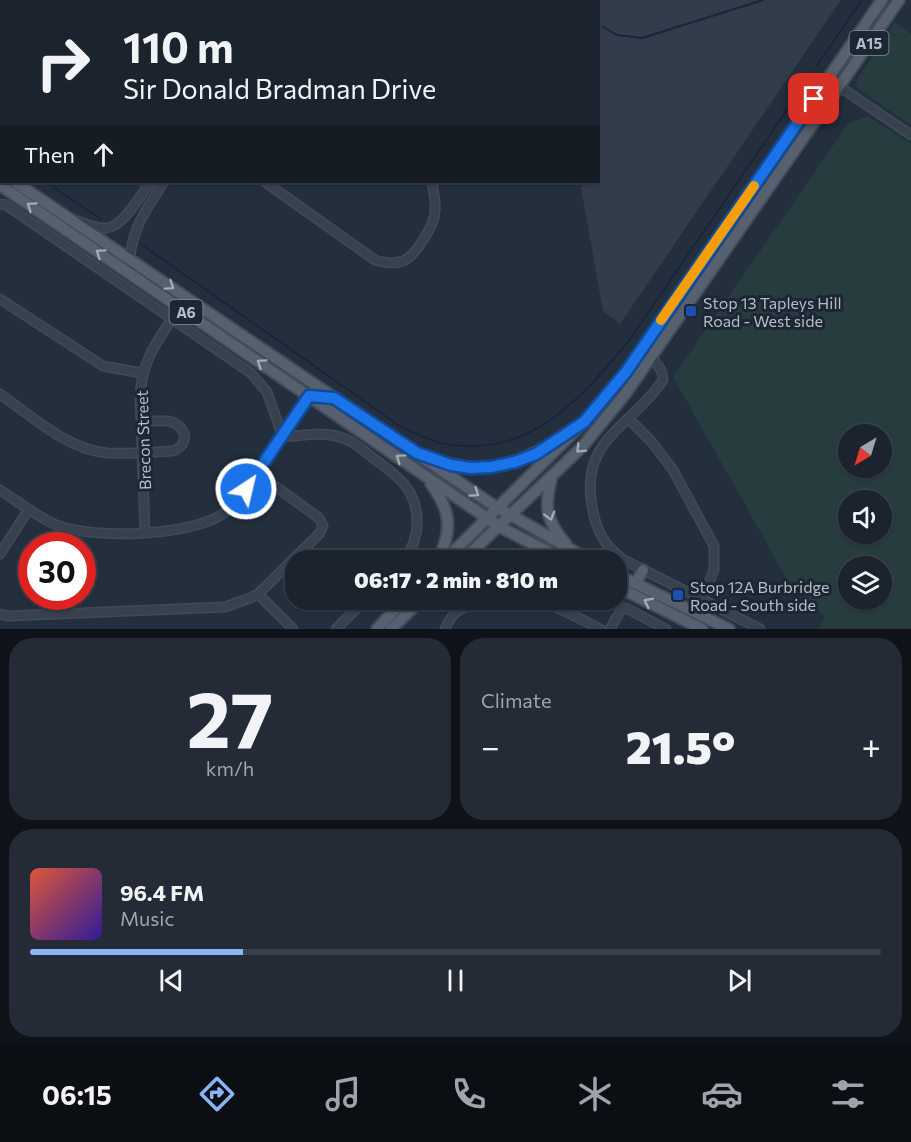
<!DOCTYPE html>
<html lang="en">
<head>
<meta charset="utf-8">
<style>
	:root { --surface:#1b232e; --page:#242b36; --text:#f1f3f6; --muted:#a0a4aa; --line:#39404a; --accent:#8ab4f8 }
	body { margin:0; font-family:Commissioner,sans-serif; background:var(--page); color:var(--text); height:100vh; display:flex; flex-direction:column; font-size:22px; white-space:nowrap }
	* { box-sizing:border-box; margin:0 }
	p { font-size:20px; color:var(--muted) }
	.icon { flex:none; width:33px; height:33px; fill:none; stroke:currentColor; stroke-width:2; stroke-linecap:round; stroke-linejoin:round }
	.map { position:relative; height:629px; overflow:hidden }
	.drawer { display:flex; flex-direction:column; gap:9px; padding:9px; background:#0f1319; flex:1 }
	.drawer>* { flex:none }
	.hud { position:absolute; left:0px; top:0px; width:600px; height:183px; box-shadow:0 2px 4px #0004,0 0 0 2px var(--line); background:#1b232e; color:var(--text); overflow:hidden }
	.needle { width:39px; rotate:218deg }
	.buttons { position:absolute; left:838px; top:424px; display:grid; gap:12px }
	.buttons a { display:grid; place-items:center; width:54px; height:54px; border-radius:50%; background:var(--surface); box-shadow:0 2px 4px #0004,0 0 0 2px var(--line); font-size:30px }
	.speed { position:absolute; left:18px; top:532px; display:flex; gap:12px; font-size:30px; font-weight:700; text-align:center }
	.speed>* { display:grid; place-content:center; width:78px; height:78px; border-radius:50%; background:var(--surface); box-shadow:0 2px 4px #0004,0 0 0 2px var(--line); line-height:1 }
	.speed .limit { border:9px solid #d22; background:#fff; color:#111 }
	.pin { position:absolute; display:grid; place-items:center; width:51px; height:51px; color:#fff; margin:-26px; border-radius:12px; box-shadow:0 3px 9px #0006 }
	.me { position:absolute; width:66px; margin:-33px; rotate:35deg; stroke-linejoin:round; filter:drop-shadow(0 0 4px #0008) }
	.turn { display:flex; align-items:center; gap:21px; height:126px; padding:0 24px; font-size:27px }
	.turn .icon { width:78px; height:78px; stroke-width:2.5 }
	.turn b { display:block; font-size:42px; line-height:51px }
	.then { display:flex; align-items:center; height:57px; padding:0 24px; background:#0003; gap:12px; font-size:22px }
	.big { font-size:45px; font-weight:800; line-height:1.1 }
	.drawer .tile { flex:1; display:flex; flex-direction:column; justify-content:center; gap:9px; min-width:0; padding:0 21px; border-radius:24px; background:var(--page) }
	.drawer .dial { align-items:center; gap:0 }
	.dial b { font-size:78px; line-height:1 }
	.song { display:flex; align-items:center; gap:18px }
	.cover { width:72px; height:72px; border-radius:9px; background:linear-gradient(135deg,hsl(10 70% 55%),hsl(250 70% 35%)) }
	.played { height:6px; border-radius:3px; background:linear-gradient(90deg,var(--accent) 25%,var(--line) 25%) }
	.keys { display:flex; justify-content:space-around; direction:ltr }
	.heat { display:flex; justify-content:space-between; align-items:center; font-size:33px; direction:ltr }
	.drawer .tiles { flex:1; display:grid; gap:9px; grid-template-columns:1fr 1fr }
	.tile:last-child { grid-column:span 2 }
	.trip { position:absolute; left:285px; top:550px; width:342px; height:60px; border-radius:24px; background:var(--surface); box-shadow:0 2px 4px #0004,0 0 0 2px var(--line); font-weight:800; line-height:60px; text-align:center }
	.tab-bar { display:flex; height:96px; justify-content:space-around; align-items:center; background:#0b0e12; color:var(--muted) }
	.tab-bar .icon { width:42px; height:42px }
	.tab-bar .active { color:var(--accent) }
	.tab-bar b { font-size:27px; color:var(--text) }
	.map>svg:first-child { display:block }
	.airport { fill:#323c4b }
	.green { fill:#263c3f; fill-rule:evenodd }
	.lines { fill:none; stroke-linecap:round; stroke-linejoin:round }
	.stream { stroke:#17263c; stroke-width:2 }
	.minor-casing { stroke:#414a57; stroke-width:11 }
	.major-casing { stroke:#414a57; stroke-width:14 }
	.minor { stroke:#38414e; stroke-width:8 }
	.major { stroke:#56606e; stroke-width:10 }
	.oneway { stroke:#a1aab7 }
	.route-casing { stroke:#114b97; stroke-width:15 }
	.route { stroke:#1a73e8; stroke-width:10 }
	.slow { stroke:#f59e0b; stroke-width:10 }
	.transit-dot { fill:#1a4fb4; stroke:#1d2633; stroke-width:2 }
	.labels { text-anchor:middle; dominant-baseline:central; stroke-width:6; stroke-linejoin:round; paint-order:stroke }
	.shield { fill:#1d2633; stroke:#878f9c; stroke-width:1.5 }
	.shield-label { font-size:15px; font-weight:bold; fill:#b4bcc9 }
	.poi-label { font-size:16px; fill:#b4bcc9; stroke:#1d2633; text-anchor:start }
	.street-label { font-size:16px; fill:#b4bcc9; stroke:#1d2633 }
</style>
</head>
<body>
<div class="map">
<svg width="911" height="629" viewBox="0 0 911 629">
	<rect width="100%" height="100%" fill="#242f3e"/>
	<path class="airport" d="M 548,0 L 841,0 L 620,324 L 603,311 L 580,182 L 598,182 L 598,2 Z"/>
	<path class="green" d="M 895,22 L 911,34 L 911,125 L 857,88 L 856,81 Z
		M 867,116 L 911,144 L 911,629 L 819,629 L 825,617 L 791,586 L 673,377 L 848,124 ZM 849,435 L 882,435 L 882,468 L 849,468 ZM 849,501 L 882,501 L 882,534 L 849,534 ZM 849,567 L 882,567 L 882,600 L 849,600 Z"/>
	<g class="lines">
		<path class="stream" d="M 577,0 L 578,2
			M 598,24 L 617,35 L 642,38 L 763,0
			M 817,65 L 862,0
			M 0,150 L 2,151
			M 598,167 L 598,170
			M 46,182 L 101,219
			M 141,244 L 401,427 C 414,432 427,440 440,443 C 527,461 577,403 628,342 L 811,75"/>
		<g class="minor-casing">
			<path id="minor" d="M 24,0 L 24,2
				M 400,0 L 400,2
				M 273,2 L 274,0
				M 289,2 L 290,0
				M 828,79 L 911,135
				M 265,182 L 375,260 C 402,268 411,260 425,237 C 430,229 435,220 435,210 C 436,201 433,191 432,182
				M 0,204 L 6,205 L 251,373 L 267,392 L 283,437
				M 78,221 C 87,224 96,229 106,228 C 123,227 141,195 150,182
				M 130,259 C 132,228 148,206 164,182
				M 0,299 L 103,366 L 142,373
				M 640,350 C 650,357 664,367 663,380 C 631,428 580,438 592,506 C 596,530 604,546 624,560 L 760,629
				M 0,394 C 32,416 67,450 108,453 C 129,454 151,452 173,451 C 181,448 186,442 184,433 C 176,416 157,421 141,422
				M 629,419 L 651,441 L 673,470 L 714,546 L 714,570 L 702,599
				M 283,437 C 302,436 324,431 343,438 C 354,441 364,451 373,458 C 398,476 418,490 417,523 C 417,537 412,550 403,561
				M 0,490 C 17,501 35,515 54,524 C 91,540 195,537 227,511 C 241,498 253,480 264,464 C 279,442 294,419 309,396
				M 145,532 L 140,394 C 143,362 154,345 172,319
				M 0,554 L 29,509
				M 258,594 L 293,629
				M 0,614 L 8,616 L 225,607 L 250,598 L 258,594 L 319,534 L 323,526 L 319,518 L 257,473
				M 336,629 L 365,600
				M 445,629 C 448,622 452,615 458,611 C 475,600 531,599 550,605 C 567,611 584,621 600,629
				M 610,629 L 621,610 L 626,608 L 666,629"/>
		</g>
		<g class="major-casing">
			<path id="major" d="M 0,171 L 2,172
				M 15,182 L 490,503 L 591,561
				M 0,185 L 500,527 L 566,561
				M 431,459 C 482,477 520,466 563,436
				M 552,476 C 544,506 545,520 566,544
				M 431,484 C 452,512 452,530 438,561
				M 444,561 L 584,422 L 626,372 L 882,0
				M 462,561 L 582,447 L 626,393 L 899,0
				M 494,561 L 519,558 L 548,561
				M 616,574 L 729,629
				M 636,583 L 643,570
				M 616,586 L 702,629
				M 377,629 L 404,600
				M 391,629 L 421,600"/>
		</g>
		<use href="#minor" class="minor"/>
		<use href="#major" class="major"/>
	</g>
	<defs><path id="oneway-chevron" d="M-2-3.5L2.5 0L-2 3.5" fill="none" stroke-width="1.6" stroke-linecap="round" stroke-linejoin="round" transform="scale(1.5)"/></defs>
	<g class="oneway">
		<use href="#oneway-chevron" transform="translate(31 206) rotate(-146)"/>
		<use href="#oneway-chevron" transform="translate(100 253) rotate(-145)"/>
		<use href="#oneway-chevron" transform="translate(170 286) rotate(34)"/>
		<use href="#oneway-chevron" transform="translate(261 363) rotate(-146)"/>
		<use href="#oneway-chevron" transform="translate(580 449) rotate(135)"/>
		<use href="#oneway-chevron" transform="translate(400 458) rotate(-145)"/>
		<use href="#oneway-chevron" transform="translate(475 493) rotate(35)"/>
		<use href="#oneway-chevron" transform="translate(550 516) rotate(74)"/>
		<use href="#oneway-chevron" transform="translate(648 602) rotate(-153)"/>
	</g>
	<g class="lines">
		<g class="route-casing">
			<path id="route" d="M 246,489 L 309,396 L 334,398 L 417,453 L 451,465 L 471,468 L 491,467 L 515,462 L 536,454 L 584,422 L 626,372 L 814,99"/>
		</g>
		<use href="#route" class="route"/>
		<path class="slow" d="M 661,320 L 754,186"/>
	</g>
	<g class="transit-dot">
		<rect x="685" y="305" width="12" height="12" rx="3"/>
		<rect x="672" y="589" width="12" height="12" rx="3"/>
	</g>
	<g class="labels">
		<g class="shield">
			<rect x="849.5" y="31" width="39" height="24" rx="4.5"/>
			<rect x="169.5" y="300" width="33" height="24" rx="4.5"/>
		</g>
		<g class="shield-label">
			<text x="869" y="43">A15</text>
			<text x="186" y="312">A6</text>
		</g>
		<g class="poi-label">
			<text x="703" y="302">Stop 13 Tapleys Hill<tspan x="703" dy="18">Road - West side</tspan></text>
			<text x="690" y="586">Stop 12A Burbridge<tspan x="690" dy="18">Road - South side</tspan></text>
		</g>
		<g class="street-label">
			<text transform="translate(143 440) rotate(-92)">Brecon Street</text>
		</g>
	</g>
</svg>
<div class="buttons">
<a><svg class="needle" viewBox="-14 -14 28 28"><path d="M0-13l5 13h-10z" fill="#e53935"/><path d="M0 13l5-13h-10z" fill="#a0a4aa"/></svg></a>
<a><svg class="icon" aria-label="sound" viewBox="0 0 24 24"><path d="M4 9h4l5-4v14l-5-4H4zM17 9q2 3 0 6"/></svg></a>
<a><svg class="icon" aria-label="layers" viewBox="0 0 24 24"><path d="M12 4l9 5-9 5-9-5zM3 14l9 5 9-5"/></svg></a>
</div>
<div class="speed"><div class="limit">30</div></div>
<div class="pin" style="left:814px;top:99px;background:#d93025"><svg class="icon" aria-label="arrive" viewBox="0 0 24 24"><path d="M6 21V4h12l-3 4 3 4H6"/></svg></div>
<svg class="me" style="left:246px;top:489px" viewBox="-20 -20 40 40"><circle r="17" fill="#1a73e8" stroke="#fff" stroke-width="3"/><path d="M0-11L8 9 0 5-8 9z" fill="#fff"/></svg>
<div class="trip">06:17 · 2 min · 810 m</div>
<div class="hud">
<div class="turn"><svg class="icon" aria-label="right" viewBox="0 0 24 24"><path d="M7 20v-9h11M14 6l5 5-5 5"/></svg><div><b>110 m</b>Sir Donald Bradman Drive</div></div>
<div class="then">Then<svg class="icon" aria-label="ahead" viewBox="0 0 24 24"><path d="M12 20V5M6 11l6-6 6 6"/></svg></div>
</div>
</div>
<section class="drawer">
<div class="tiles">
<div class="tile dial"><b>27</b><p>km/h</p></div>
<div class="tile"><p>Climate</p>
<div class="heat"><a>−</a><b class="big">21.5°</b><a>+</a></div>
</div>
<div class="tile">
<div class="song"><i class="cover"></i><div><b>96.4 FM</b><p>Music</p></div></div>
<div class="played"></div>
<div class="keys"><svg class="icon" aria-label="previous" viewBox="0 0 24 24"><path d="M18 5L8 12l10 7zM5 5v14"/></svg><svg class="icon" aria-label="pause" viewBox="0 0 24 24"><path d="M8 5v14M16 5v14"/></svg><svg class="icon" aria-label="next" viewBox="0 0 24 24"><path d="M6 5l10 7-10 7zM19 5v14"/></svg></div>
</div>
</div>
</section>
<nav class="tab-bar">
<b>06:15</b>
<svg class="icon active" aria-label="directions" viewBox="0 0 24 24"><path d="M12 3l9 9-9 9-9-9zM9 14v-3h6M13 9l2 2-2 2"/></svg>
<svg class="icon" aria-label="music" viewBox="0 0 24 24"><path d="M9 18V5l10-2v13"/><circle cx="6" cy="18" r="3"/><circle cx="16" cy="16" r="3"/></svg>
<svg class="icon" aria-label="phone" viewBox="0 0 24 24"><path d="M5 4h4l2 5-3 2q2 4 5 5l2-3 5 2v4C11 20 4 13 5 4z"/></svg>
<svg class="icon" aria-label="climate" viewBox="0 0 24 24"><path d="M12 3v18M4 7l16 10M4 17L20 7"/></svg>
<svg class="icon" aria-label="car" viewBox="0 0 24 24"><path d="M5 17H2v-5l4-1 3-4h7l3 4 3 1v5h-3M9 17h6M6 11h13"/><circle cx="7" cy="17" r="2"/><circle cx="17" cy="17" r="2"/></svg>
<svg class="icon" aria-label="filters" viewBox="0 0 24 24"><path d="M4 7h16M4 17h16"/><circle cx="9" cy="7" r="2"/><circle cx="15" cy="17" r="2"/></svg>
</nav>
</body>
</html>
